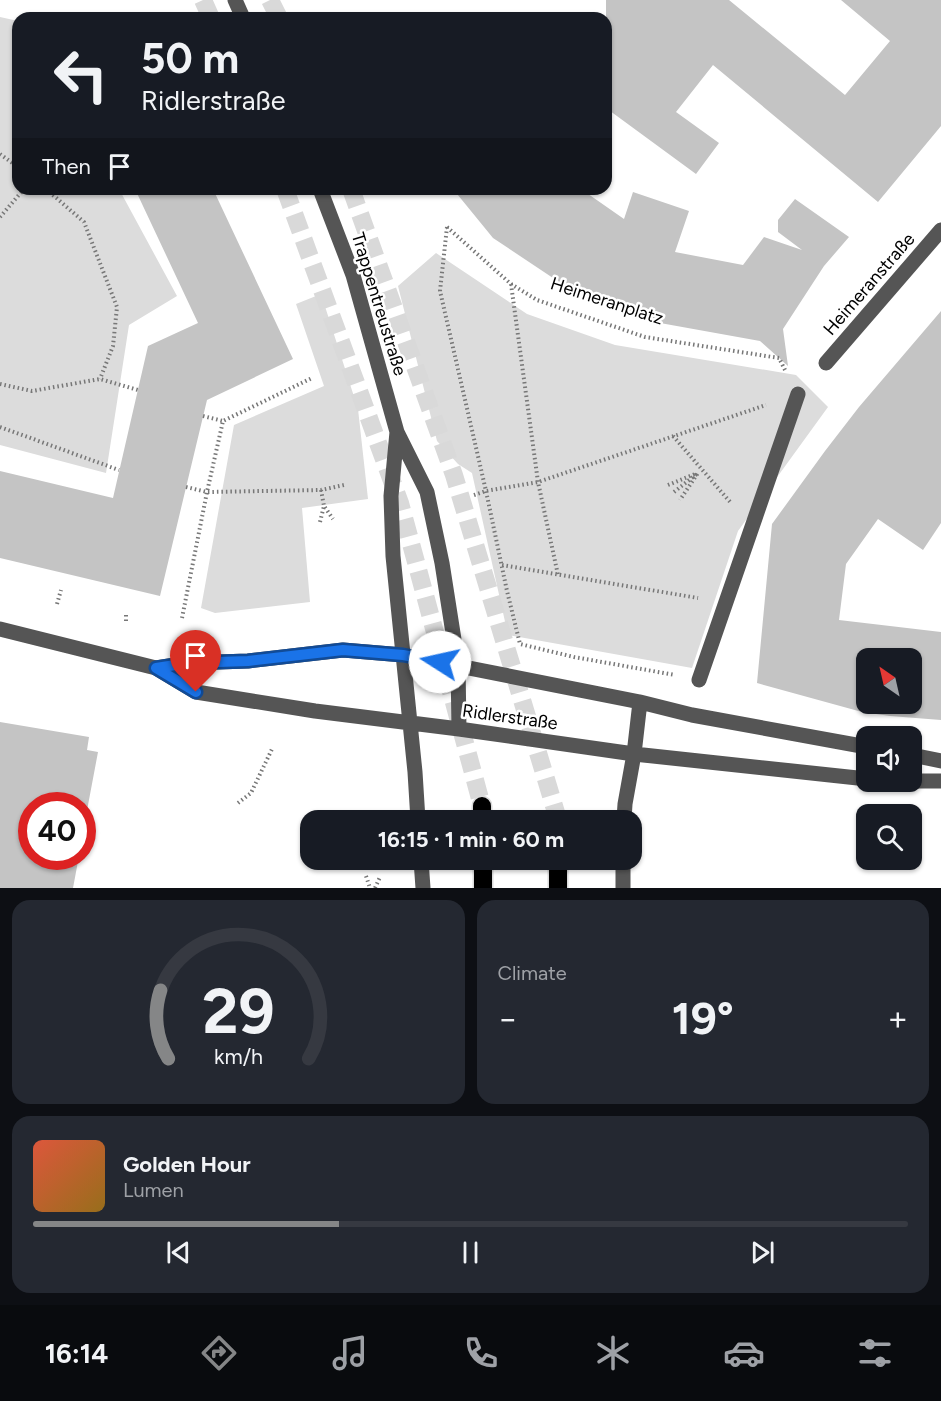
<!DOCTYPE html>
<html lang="en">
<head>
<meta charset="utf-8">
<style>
	:root { --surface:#171b24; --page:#242831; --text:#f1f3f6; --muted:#9ea1a6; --line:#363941; --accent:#858687 }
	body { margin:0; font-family:Figtree,sans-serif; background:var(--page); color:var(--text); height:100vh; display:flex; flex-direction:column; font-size:22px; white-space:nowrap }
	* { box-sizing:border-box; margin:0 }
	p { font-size:20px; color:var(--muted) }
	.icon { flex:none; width:33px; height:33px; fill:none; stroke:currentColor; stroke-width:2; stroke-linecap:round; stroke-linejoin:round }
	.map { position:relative; height:888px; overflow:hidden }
	.panel { display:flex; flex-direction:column; gap:12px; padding:12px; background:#0d0f14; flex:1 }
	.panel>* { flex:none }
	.hud { position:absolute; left:12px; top:12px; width:600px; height:183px; border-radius:18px; box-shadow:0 2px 4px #0004; background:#171b24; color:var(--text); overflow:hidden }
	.needle { width:39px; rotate:326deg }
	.tools { position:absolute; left:856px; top:648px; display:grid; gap:12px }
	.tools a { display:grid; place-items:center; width:66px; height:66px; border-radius:12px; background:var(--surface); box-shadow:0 2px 4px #0004; font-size:30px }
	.speed { position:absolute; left:18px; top:792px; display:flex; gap:12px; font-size:30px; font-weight:700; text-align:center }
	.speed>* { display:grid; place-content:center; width:78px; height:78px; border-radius:50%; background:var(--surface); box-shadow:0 2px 4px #0004; line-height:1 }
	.speed .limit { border:9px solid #d22; background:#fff; color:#111 }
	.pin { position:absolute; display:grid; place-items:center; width:51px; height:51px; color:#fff; margin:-62px -26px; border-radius:50% 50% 50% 0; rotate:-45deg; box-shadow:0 0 6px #0007 }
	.pin .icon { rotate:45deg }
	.me { position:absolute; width:66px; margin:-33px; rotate:280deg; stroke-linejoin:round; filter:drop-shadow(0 0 4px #0008) }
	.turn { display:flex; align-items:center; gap:21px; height:126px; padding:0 30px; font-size:27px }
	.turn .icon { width:78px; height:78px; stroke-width:2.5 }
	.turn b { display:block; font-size:42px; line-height:51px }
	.then { display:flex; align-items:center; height:57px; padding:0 30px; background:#0003; gap:12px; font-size:22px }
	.big { font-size:45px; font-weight:700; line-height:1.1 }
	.panel .widget { flex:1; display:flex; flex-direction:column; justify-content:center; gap:9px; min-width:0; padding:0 21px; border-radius:18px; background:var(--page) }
	.panel .dial { align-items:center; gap:0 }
	.dial svg { height:156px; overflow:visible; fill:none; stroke:var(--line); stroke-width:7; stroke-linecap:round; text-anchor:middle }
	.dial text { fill:var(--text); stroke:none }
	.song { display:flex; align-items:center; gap:18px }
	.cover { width:72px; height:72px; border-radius:9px; background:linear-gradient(135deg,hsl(10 70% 55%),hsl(40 70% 35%)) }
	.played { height:6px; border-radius:3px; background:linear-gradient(90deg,var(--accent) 35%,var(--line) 35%) }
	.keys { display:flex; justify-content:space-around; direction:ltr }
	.heat { display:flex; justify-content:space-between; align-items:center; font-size:33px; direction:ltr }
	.panel .tiles { flex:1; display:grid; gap:12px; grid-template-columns:1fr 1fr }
	.widget:last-child { grid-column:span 2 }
	.trip { position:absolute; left:300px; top:810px; width:342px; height:60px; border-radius:18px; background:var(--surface); box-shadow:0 2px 4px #0004; font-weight:700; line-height:60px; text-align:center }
	.tabs { display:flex; height:96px; justify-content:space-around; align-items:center; background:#090b0e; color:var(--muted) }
	.tabs .icon { width:42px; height:42px }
	.tabs .current { color:var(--accent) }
	.tabs b { font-size:27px; color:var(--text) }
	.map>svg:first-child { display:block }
	.green { fill:#dcdcdc }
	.building { fill:#c4c4c4; fill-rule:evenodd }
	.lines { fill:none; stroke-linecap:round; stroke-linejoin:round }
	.highway-tunnel { stroke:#d9d9d9; stroke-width:18; stroke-dasharray:18 9; stroke-linecap:butt }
	.highway-casing { stroke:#dbdbdb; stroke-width:21 }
	.path { stroke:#777; stroke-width:4; stroke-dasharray:1.5 3; stroke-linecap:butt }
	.minor { stroke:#555; stroke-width:15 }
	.highway { stroke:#000; stroke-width:18 }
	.route-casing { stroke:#114b97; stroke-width:15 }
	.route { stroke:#1a73e8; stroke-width:10 }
	.labels { text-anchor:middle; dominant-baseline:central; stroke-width:5; stroke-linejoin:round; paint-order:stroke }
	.street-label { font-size:18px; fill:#000; stroke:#fff }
</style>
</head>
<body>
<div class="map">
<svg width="941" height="888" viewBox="0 0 941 888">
	<rect width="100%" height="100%" fill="#fff"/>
	<path class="green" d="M 0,17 L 18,21 L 18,189 L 119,189 L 177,296 L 129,325 L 106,473 L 0,445 Z
		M 436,253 L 527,314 L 615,345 L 796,375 L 828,407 L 738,531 L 692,668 L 508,635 L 472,473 L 458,464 L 437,441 L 398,286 Z
		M 321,294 L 358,409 L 368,499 L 302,508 L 310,602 L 215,613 L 201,608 L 234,425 L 324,386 L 296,304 Z"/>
	<path class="building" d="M 606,0 L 729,0 L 845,95 L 890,41 L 841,0 L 941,0 L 941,126 L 878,202 L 713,65 L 676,112 L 719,143 L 696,174 L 606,108 Z
		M 135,189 L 213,189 L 293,359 L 207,400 L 160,596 L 0,558 L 0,471 L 113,498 L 148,346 L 198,323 Z
		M 453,189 L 581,189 L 624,219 L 633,192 L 689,211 L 675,252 L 743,265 L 764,237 L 802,250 L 778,232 L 778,220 L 795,199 L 849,237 L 824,266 L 783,329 L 788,366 L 760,341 L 649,321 L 577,294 L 493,238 Z
		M 941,311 L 941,523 L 923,550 L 878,519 L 846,564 L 839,620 L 941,632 L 941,720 L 890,716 L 862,712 L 757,683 L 772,524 L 825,451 L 859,407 ZM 867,658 L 912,658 L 912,704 L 867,704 Z
		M 0,722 L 89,737 L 87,750 L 98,752 L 82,837 L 82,806 L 32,806 L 32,856 L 79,856 L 73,888 L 0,888 Z"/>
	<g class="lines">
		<path class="highway-tunnel" d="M 203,0 L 211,18
			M 270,0 L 279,18
			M 285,189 L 400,503 L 482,806
			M 351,189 L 454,475 L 558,819"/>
		<g class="highway-casing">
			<path id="highway" d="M 482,806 L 482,820
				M 558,819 L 558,820
				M 483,860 L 483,888
				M 558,860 L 558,888"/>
		</g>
		<path class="path" d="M 0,154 L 18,167
			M 46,189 L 84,222 L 117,307 L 113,346 L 100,379
			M 0,217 L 24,189
			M 447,227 L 440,291 L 486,491 L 507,591 L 520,644 L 574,657 L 675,675
			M 447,227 L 511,284 L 537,300 L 645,337 L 779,358 L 785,370
			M 511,284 L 538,482 L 558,575
			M 0,384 L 32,391 L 100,379 L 138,390
			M 203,416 L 223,421
			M 0,427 L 119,470
			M 673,436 L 731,503
			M 668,485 L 695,474
			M 186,487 L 207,492 L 321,490 L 344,485
			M 321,490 L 324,506
			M 674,492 L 698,473 L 680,500
			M 474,495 L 486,491 L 538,482 L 766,405
			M 320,522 L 324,506 L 333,519
			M 502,565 L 698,598
			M 57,604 L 61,590
			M 182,618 L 207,492 L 223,421 L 312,378
			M 126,621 L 126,613
			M 238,803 L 251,793 L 273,747
			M 366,876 L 370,888
			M 375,888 L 380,877"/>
		<path class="minor" d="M 235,0 L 243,18
			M 320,189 L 353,275 L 397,432 L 427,492 L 442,563 L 458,665 L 459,729
			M 826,363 L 941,230
			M 397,432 L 391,496 L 393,556 L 415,772 L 418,820
			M 0,629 L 156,668 L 196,692 L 315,711 L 459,729 L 634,754 L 867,779
			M 156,668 L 188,663 L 248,661 L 343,650 L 403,655 L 640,702 L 692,715 L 867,747
			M 699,680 L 798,394
			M 912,755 L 941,761
			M 912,781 L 941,781
			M 888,782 L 905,782
			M 624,820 L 625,804 L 634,754 L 640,702
			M 421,860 L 423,888
			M 623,888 L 623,860"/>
		<use href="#highway" class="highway"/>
	</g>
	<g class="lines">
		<g class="route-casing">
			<path id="route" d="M 196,692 L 156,668 L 188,663 L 248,661 L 343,650 L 403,655 L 440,662"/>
		</g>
		<use href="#route" class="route"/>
	</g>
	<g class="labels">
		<g class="street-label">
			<text transform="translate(869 284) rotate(-49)">Heimeranstraße</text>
			<text transform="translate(607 301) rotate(18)">Heimeranplatz</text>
			<text transform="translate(379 304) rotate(73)">Trappentreustraße</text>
			<text transform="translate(510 717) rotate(8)">Ridlerstraße</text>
		</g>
	</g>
</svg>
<div class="tools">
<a><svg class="needle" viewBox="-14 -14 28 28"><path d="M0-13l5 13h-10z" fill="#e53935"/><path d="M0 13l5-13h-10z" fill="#9ea1a6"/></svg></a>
<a><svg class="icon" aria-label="sound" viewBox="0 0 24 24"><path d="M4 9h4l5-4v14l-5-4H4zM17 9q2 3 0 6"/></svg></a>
<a><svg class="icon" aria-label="search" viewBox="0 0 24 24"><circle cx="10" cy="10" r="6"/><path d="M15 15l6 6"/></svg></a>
</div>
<div class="speed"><div class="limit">40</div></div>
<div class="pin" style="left:196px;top:692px;background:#d93025"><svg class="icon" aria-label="arrive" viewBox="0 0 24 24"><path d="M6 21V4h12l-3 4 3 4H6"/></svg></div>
<svg class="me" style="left:440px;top:662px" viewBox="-20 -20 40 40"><circle r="19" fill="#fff"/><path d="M0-13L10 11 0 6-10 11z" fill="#1a73e8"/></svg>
<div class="trip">16:15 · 1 min · 60 m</div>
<div class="hud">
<div class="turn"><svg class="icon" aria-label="left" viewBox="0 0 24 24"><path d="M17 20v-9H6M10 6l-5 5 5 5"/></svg><div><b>50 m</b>Ridlerstraße</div></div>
<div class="then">Then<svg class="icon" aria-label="arrive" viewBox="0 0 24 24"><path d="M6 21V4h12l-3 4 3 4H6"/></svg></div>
</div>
</div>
<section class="panel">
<div class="tiles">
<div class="widget dial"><svg viewBox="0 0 100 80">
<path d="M14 69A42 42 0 1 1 86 69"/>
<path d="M14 69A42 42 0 0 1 10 34" stroke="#858687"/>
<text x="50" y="56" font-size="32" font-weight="700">29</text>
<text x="50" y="72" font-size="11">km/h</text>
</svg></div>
<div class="widget"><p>Climate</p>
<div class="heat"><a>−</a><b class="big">19°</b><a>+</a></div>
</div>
<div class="widget">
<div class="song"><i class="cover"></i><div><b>Golden Hour</b><p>Lumen</p></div></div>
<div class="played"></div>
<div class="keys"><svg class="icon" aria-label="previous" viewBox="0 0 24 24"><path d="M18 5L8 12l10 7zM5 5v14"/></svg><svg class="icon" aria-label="pause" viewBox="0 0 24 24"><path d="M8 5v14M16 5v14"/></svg><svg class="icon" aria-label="next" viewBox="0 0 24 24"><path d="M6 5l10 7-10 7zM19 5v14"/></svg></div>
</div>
</div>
</section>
<nav class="tabs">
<b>16:14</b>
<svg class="icon current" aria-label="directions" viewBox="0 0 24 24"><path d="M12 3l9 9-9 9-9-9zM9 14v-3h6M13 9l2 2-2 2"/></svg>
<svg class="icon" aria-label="music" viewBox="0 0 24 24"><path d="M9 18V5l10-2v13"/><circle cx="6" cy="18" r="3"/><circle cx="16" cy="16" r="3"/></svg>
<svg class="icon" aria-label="phone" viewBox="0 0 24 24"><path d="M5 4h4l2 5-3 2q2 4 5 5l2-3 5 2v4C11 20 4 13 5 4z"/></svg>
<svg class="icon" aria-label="climate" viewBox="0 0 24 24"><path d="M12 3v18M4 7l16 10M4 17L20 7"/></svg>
<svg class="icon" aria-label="car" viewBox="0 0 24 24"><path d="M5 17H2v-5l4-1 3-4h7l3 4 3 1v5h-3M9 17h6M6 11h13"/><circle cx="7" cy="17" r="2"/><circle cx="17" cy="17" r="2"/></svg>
<svg class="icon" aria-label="filters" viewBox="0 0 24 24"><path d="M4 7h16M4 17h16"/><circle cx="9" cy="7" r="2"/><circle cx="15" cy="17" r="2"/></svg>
</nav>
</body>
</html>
